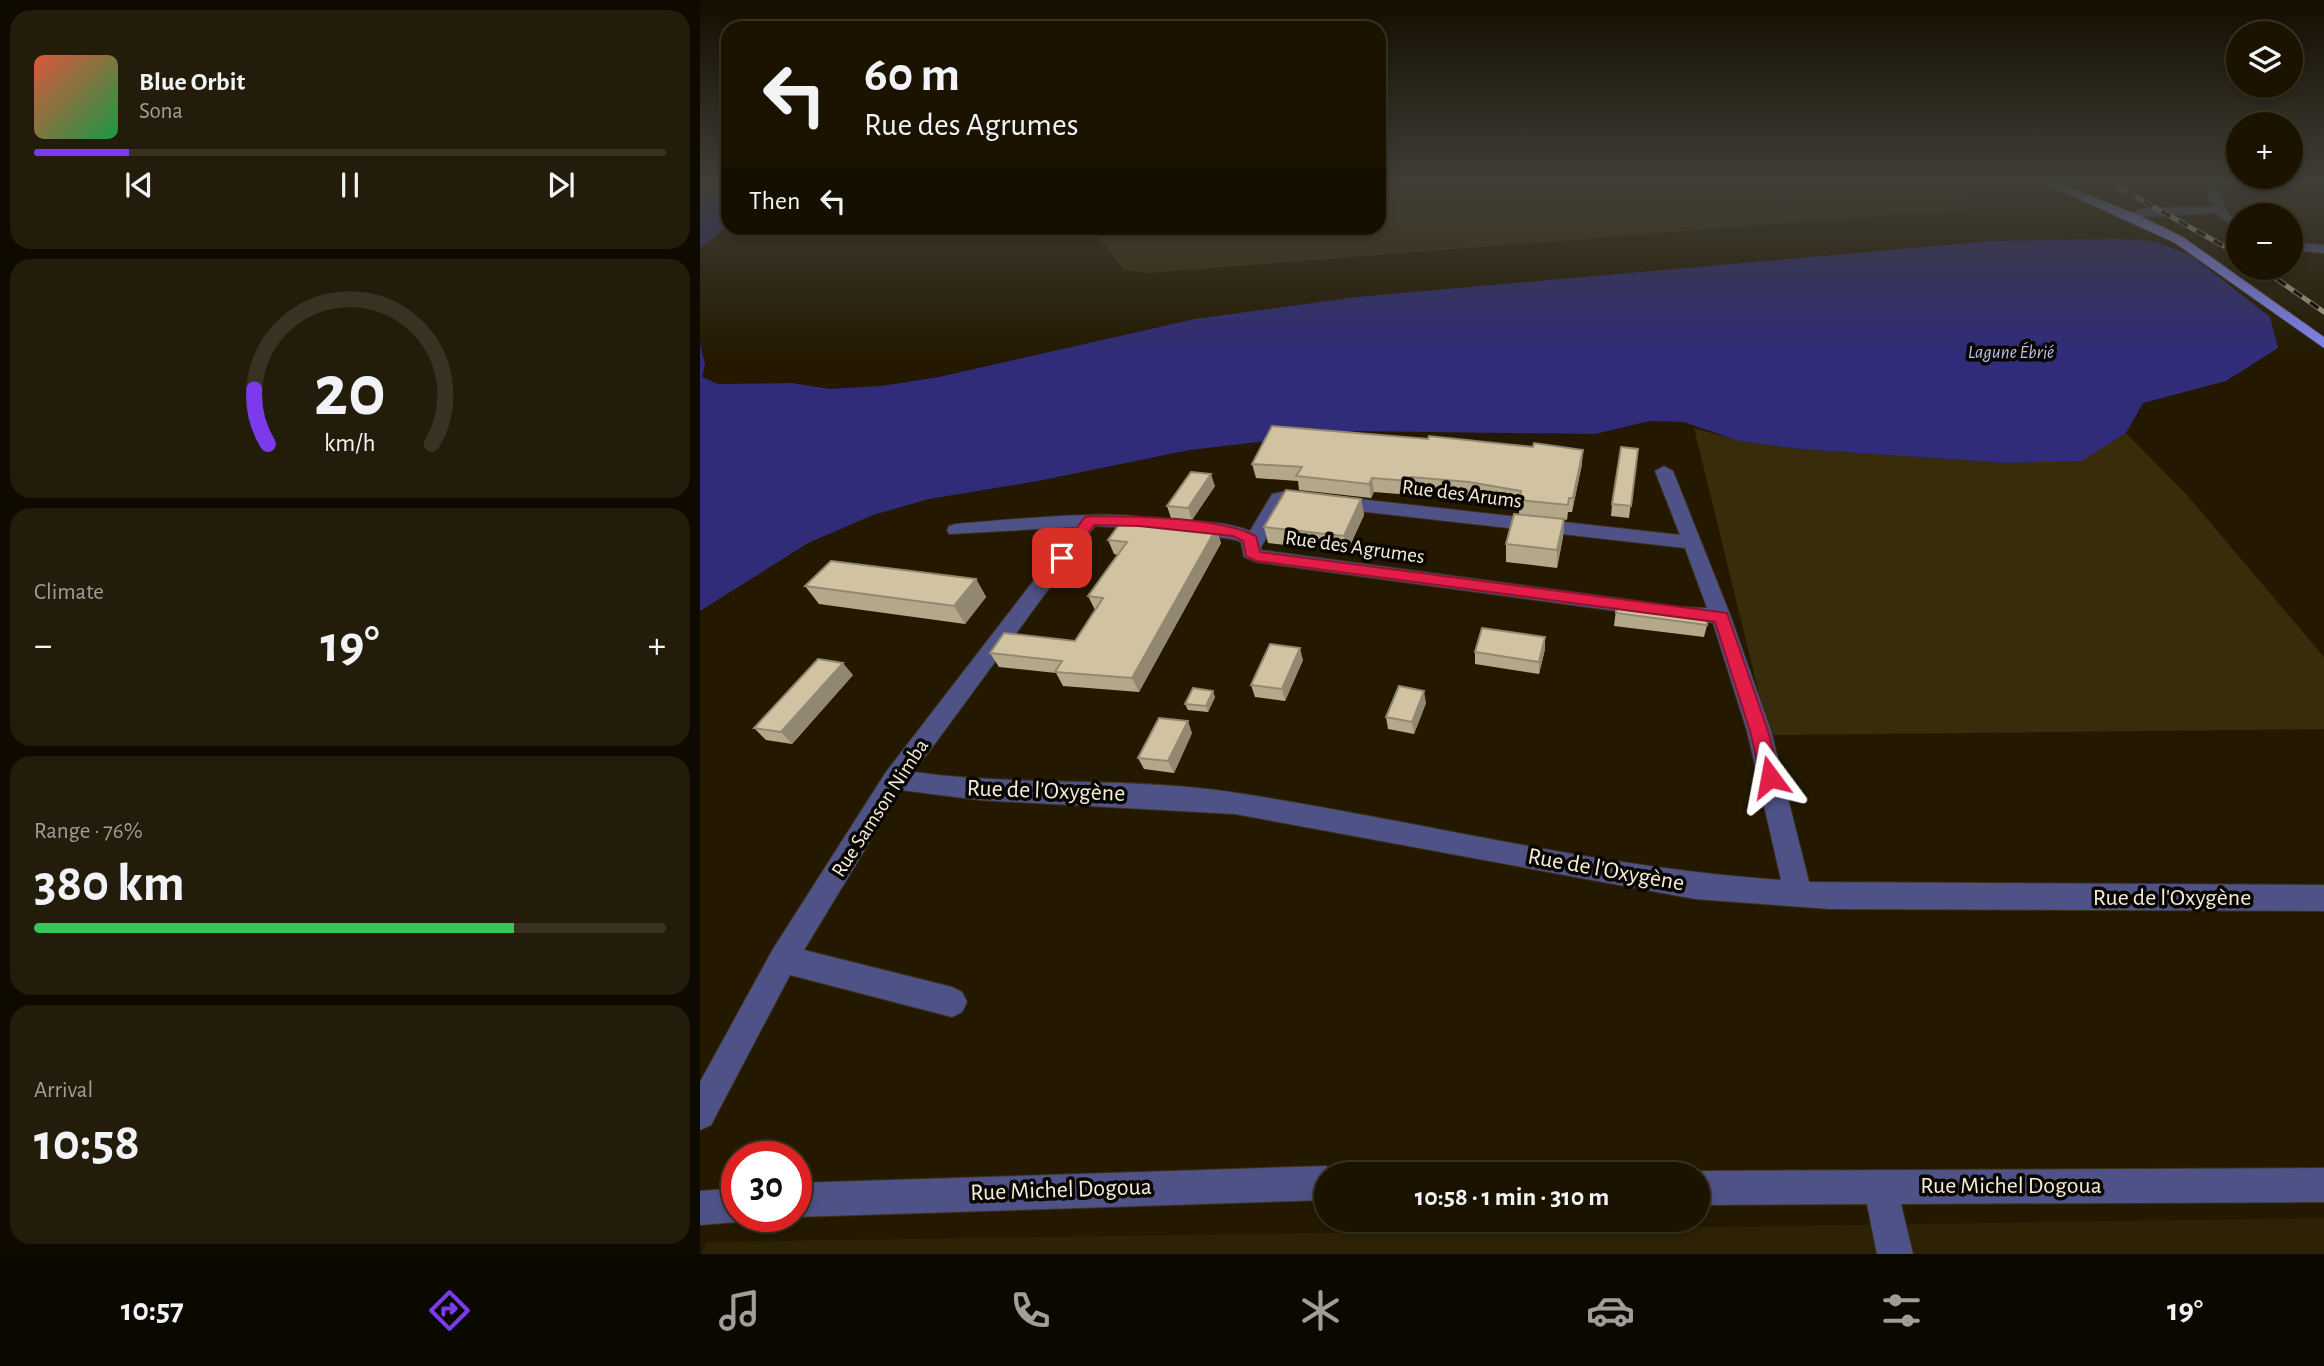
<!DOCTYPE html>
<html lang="en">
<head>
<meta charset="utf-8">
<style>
	:root { --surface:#1b1300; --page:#241c0a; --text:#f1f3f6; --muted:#a09e99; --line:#393222; --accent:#7c3aed }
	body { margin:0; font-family:"Alegreya Sans",sans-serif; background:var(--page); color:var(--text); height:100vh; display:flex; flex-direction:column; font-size:26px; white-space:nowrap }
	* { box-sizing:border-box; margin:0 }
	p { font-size:23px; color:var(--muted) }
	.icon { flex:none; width:38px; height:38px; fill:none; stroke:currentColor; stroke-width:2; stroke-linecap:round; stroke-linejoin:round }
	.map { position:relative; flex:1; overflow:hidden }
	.details { display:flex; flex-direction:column; gap:10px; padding:10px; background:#0f0a00; width:700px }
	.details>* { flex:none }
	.hud { position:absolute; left:21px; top:21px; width:665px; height:214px; border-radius:21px; box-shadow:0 4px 10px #0003,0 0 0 2px var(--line); background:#1b1300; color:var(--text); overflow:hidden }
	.buttons { position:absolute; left:1526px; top:21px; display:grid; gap:14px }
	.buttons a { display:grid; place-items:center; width:77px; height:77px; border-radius:50%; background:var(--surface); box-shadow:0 4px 10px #0003,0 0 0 2px var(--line); font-size:35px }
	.speed { position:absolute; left:21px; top:1141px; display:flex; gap:14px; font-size:35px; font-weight:700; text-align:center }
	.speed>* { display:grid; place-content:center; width:91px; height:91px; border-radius:50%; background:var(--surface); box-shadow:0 4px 10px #0003,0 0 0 2px var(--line); line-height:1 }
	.speed .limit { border:10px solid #d22; background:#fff; color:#111 }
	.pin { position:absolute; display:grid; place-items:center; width:60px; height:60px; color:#fff; margin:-30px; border-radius:14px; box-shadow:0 4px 10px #0006 }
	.me { position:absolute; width:77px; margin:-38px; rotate:347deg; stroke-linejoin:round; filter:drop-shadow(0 0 5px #0008) }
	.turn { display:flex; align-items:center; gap:24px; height:147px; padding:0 28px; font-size:32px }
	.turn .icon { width:91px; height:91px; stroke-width:2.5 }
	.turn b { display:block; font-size:49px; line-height:60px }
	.then { display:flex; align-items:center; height:66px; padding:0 28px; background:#0003; gap:14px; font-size:26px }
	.big { font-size:52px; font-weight:600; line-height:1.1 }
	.details .tile { flex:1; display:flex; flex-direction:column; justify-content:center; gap:10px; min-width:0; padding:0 24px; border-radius:21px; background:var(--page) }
	.details .dial { align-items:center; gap:0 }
	.dial svg { height:182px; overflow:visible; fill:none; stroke:var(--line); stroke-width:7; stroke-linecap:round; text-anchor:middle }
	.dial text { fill:var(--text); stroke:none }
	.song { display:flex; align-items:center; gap:21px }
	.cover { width:84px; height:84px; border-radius:10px; background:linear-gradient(135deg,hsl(10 70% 55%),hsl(140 70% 35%)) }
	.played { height:7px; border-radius:4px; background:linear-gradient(90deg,var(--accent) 15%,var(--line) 15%) }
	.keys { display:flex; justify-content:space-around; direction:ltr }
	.heat { display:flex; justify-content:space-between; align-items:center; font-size:38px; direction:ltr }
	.charge { height:10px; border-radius:5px; background:linear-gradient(90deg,#34c759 76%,var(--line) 0) }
	.trip { position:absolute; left:614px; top:1162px; width:396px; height:70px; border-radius:35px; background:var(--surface); box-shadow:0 4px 10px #0003,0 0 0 2px var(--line); font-weight:600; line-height:70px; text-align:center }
	.menu { display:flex; height:112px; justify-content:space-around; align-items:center; background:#0b0800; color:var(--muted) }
	.menu .icon { width:49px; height:49px }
	.menu .selected { color:var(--accent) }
	.menu b { font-size:32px; color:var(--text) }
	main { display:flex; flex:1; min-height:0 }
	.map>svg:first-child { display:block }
	.built { fill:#2d2206 }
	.green { fill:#392c0b }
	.water { fill:#302c7a }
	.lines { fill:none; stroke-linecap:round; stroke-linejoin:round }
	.minor-casing { stroke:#3d321a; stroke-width:2 }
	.major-casing { stroke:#3d321a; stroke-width:2 }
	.minor { fill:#4e5286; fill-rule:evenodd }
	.major { fill:#8387f5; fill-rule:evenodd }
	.rail-casing { stroke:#a9a18c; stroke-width:5 }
	.rail { stroke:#090600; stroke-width:3.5; stroke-dasharray:10; stroke-linecap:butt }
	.wall { fill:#b4a88a }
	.shaded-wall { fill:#928871 }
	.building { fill:#d1c3a1; stroke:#928871; stroke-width:2 }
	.route { fill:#e11d48; stroke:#92132f; stroke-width:2 }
	.labels { text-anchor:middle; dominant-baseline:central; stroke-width:7; stroke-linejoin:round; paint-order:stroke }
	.far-water-label { font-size:19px; font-style:italic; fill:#bbc0ed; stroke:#090600 }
	.street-label { font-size:21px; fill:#f4eddb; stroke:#090600 }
	.near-street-label { font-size:24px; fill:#f4eddb; stroke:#090600 }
</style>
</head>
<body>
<main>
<section class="details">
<div class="tile">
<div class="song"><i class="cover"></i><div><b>Blue Orbit</b><p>Sona</p></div></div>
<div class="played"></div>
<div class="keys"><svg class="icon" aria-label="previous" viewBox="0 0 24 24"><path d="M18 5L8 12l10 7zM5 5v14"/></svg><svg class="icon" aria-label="pause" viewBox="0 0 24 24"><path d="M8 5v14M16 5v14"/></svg><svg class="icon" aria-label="next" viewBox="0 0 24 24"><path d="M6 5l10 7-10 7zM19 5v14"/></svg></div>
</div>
<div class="tile dial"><svg viewBox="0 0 100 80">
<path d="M14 69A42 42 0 1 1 86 69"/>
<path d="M14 69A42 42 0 0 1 8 45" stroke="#7c3aed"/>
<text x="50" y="56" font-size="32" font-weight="700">20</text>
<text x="50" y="72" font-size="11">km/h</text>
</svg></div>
<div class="tile"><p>Climate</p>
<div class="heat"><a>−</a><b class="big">19°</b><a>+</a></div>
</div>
<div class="tile"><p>Range · 76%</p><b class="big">380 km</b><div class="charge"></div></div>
<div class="tile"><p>Arrival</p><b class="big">10:58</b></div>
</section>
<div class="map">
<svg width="1624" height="1254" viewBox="0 0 1624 1254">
	<rect width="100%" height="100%" fill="#241900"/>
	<path class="built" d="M 1624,1218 L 1624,1254 L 2,1254 L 6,1242 Z"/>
	<path class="green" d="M 679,182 L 1222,182 L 1294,207 L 449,273 L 424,270 L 392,228 L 679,228 Z
		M 994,428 L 1040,441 L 1098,449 L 1306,463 L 1382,461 L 1426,433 L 1487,495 L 1624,657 L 1624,729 L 1069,735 Z"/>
	<path class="water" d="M 0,182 L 28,182 L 28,225 L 0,249 Z
		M 1417,239 L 1454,241 L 1492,256 L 1570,317 L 1578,348 L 1526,381 L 1443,403 L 1426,433 L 1382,461 L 1306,463 L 1098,449 L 1039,441 L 984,422 L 949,421 L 895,434 L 654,431 L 489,450 L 338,481 L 229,499 L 173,515 L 108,543 L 0,611 L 0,344 L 5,364 L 2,377 L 18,384 L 92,383 L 130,389 L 181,386 L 239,377 L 495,319 L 657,297 L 1292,241 Z"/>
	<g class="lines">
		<g class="minor-casing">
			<path id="minor" d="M 1504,182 L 1514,182 L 1527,213 L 1538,221 L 1538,231 L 1516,213 L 1440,217 L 1434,213 L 1440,209 L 1513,206 Z
				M 1591,242 L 1624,245 L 1624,253 L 1591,250 Z
				M 964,466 L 973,471 L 1031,617 L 1071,731 L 1109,882 L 1624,885 L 1624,911 L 1130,909 L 995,899 L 535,814 L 279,800 L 201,790 L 104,950 L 252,987 L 262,992 L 267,1002 L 262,1012 L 252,1017 L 90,975 L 11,1125 L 0,1130 L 0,1082 L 73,949 L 186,772 L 375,527 L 249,534 L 247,530 L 249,526 L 256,524 C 285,522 444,505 457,523 L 448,529 L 395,526 L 214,772 C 321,787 431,776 537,793 C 719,821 898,868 1081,880 L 1047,731 L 1013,623 L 974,617 L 971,612 L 974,607 L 1007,608 L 985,548 L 587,503 L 561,547 L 561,550 L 953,603 L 956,608 L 953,613 L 946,615 L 556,562 L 544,557 L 541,542 C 525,534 492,541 482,527 C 491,516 537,525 550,531 L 572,494 L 587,491 L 980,535 L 955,471 Z
				M 626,1166 L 639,1174 L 626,1174 L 626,1200 L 96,1217 L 94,1216 L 96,1183 Z
				M 1624,1168 L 1624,1202 L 1201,1204 L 1213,1254 L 1177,1254 L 1167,1204 L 998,1205 L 998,1174 L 991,1174 L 998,1171 Z
				M 37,1188 L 37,1216 L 49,1217 L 37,1222 L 0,1225 L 0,1191 Z"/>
		</g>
		<g class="major-casing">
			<path id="major" d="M 1342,182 L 1356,182 L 1438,215 L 1483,237 L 1624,337 L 1624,348 L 1475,243 Z"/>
		</g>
		<use href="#minor" class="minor"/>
		<use href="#major" class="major"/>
		<g class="rail-casing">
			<path id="rail" d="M 1409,182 L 1538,254
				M 1561,268 L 1624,312"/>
		</g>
		<use href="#rail" class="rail"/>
	</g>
	<path class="wall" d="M 938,449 L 929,518 L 911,516 L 912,504 Z
		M 552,464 L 882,464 L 872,512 L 868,512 L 867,520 L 864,519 L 863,537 L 857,568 L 806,562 L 806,544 L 819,514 L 819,505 L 769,497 L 713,491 L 711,495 L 674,492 L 671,498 L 599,490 L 598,481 L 556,478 Z
		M 515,486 L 492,520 L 471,518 L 467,506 Z
		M 661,499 L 664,515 L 647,552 L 568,543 L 564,527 Z
		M 516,529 L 521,543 L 439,692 L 363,686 L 356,673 L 299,667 L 290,653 L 375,641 L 395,610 L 388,596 L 418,555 L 414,554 L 408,540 Z
		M 276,579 L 286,597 L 265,624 L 119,604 L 105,586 Z
		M 917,601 L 1007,625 L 1004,637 L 914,626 Z
		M 845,637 L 845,649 L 839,674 L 775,664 L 775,652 Z
		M 603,660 L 585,701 L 555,697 L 551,685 Z
		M 153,675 L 92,744 L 66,740 L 54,728 Z
		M 515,697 L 508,712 L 488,710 L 485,704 Z
		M 726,703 L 714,734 L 688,729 L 686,717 Z
		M 492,733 L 474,773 L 444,769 L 438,758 Z"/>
	<path class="shaded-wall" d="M 883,450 L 882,464 L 872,512 L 873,498 Z
		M 511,474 L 515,486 L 492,520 L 488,508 Z
		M 711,477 L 713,491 L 711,495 L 709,481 Z
		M 672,478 L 674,492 L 671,498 L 669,484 Z
		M 661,499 L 664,515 L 647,552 L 644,536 Z
		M 864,519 L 863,537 L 857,568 L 857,550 Z
		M 516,529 L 521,543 L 439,692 L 432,678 Z
		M 276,579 L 286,597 L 265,624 L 254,606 Z
		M 845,637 L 845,649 L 839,674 L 839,662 Z
		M 600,648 L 603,660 L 585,701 L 582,689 Z
		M 143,663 L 153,675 L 92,744 L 81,732 Z
		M 513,691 L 515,697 L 508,712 L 506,706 Z
		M 724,691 L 726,703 L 714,734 L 712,722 Z
		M 488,721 L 492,733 L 474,773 L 468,761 Z"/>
	<path class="building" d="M 572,426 L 728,439 L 729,436 L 833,447 L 834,443 L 883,450 L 873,498 L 869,498 L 868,505 L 819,500 L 821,491 L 769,482 L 711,477 L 709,481 L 672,478 L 669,484 L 596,476 L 602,467 L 552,464 Z
		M 921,447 L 938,449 L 931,506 L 912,504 Z
		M 491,472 L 511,474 L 488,508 L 467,506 Z
		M 586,490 L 661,499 L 644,536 L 564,527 Z
		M 814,514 L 864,519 L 857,550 L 806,544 Z
		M 424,518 L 516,529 L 432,678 L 355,672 L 362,661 L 290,653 L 304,633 L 375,641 L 403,598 L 388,596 L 427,542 L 408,540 Z
		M 131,561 L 276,579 L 254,606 L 105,586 Z
		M 917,601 L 1007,612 L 1007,625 L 916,613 Z
		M 782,628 L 845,637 L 839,662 L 775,652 Z
		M 570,644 L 600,648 L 582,689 L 551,685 Z
		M 118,659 L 143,663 L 81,732 L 54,728 Z
		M 699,686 L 724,691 L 712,722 L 686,717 Z
		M 493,688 L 513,691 L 506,706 L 485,704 Z
		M 459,718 L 488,721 L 468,761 L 438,758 Z"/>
	<linearGradient id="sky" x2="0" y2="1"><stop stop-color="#140e00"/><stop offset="0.51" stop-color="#3f3e37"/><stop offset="1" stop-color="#3f3e37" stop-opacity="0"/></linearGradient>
	<rect width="1624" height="357" fill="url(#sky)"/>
	<path class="route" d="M 390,516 C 435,517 516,516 556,536 L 560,552 L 1027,613 L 1068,731 L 1080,777 L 1077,783 L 1064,783 L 1061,777 L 1050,731 L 1015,622 L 556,561 L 546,556 L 543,541 L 533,536 L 439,526 L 394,525 L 367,562 L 356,562 L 356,555 L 385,517 Z"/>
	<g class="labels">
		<g class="far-water-label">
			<text x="1311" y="352">Lagune Ébrié</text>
		</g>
		<g class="street-label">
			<text transform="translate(762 494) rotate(7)">Rue des Arums</text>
			<text transform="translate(655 547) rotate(8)">Rue des Agrumes</text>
			<text transform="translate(180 808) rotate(-57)">Rue Samson Nimba</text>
		</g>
		<g class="near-street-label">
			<text transform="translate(346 791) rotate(2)">Rue de l'Oxygène</text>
			<text transform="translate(906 870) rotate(10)">Rue de l'Oxygène</text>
			<text x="1472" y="898">Rue de l'Oxygène</text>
			<text x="1311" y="1186">Rue Michel Dogoua</text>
			<text transform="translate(361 1190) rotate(-2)">Rue Michel Dogoua</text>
		</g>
	</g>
</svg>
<div class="buttons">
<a><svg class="icon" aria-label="layers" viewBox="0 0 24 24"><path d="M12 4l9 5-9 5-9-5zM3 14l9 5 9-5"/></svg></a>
<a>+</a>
<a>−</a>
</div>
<div class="speed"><div class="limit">30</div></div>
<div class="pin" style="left:362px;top:558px;background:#d93025"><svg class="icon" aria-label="arrive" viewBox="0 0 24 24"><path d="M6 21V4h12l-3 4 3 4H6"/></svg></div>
<svg class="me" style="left:1070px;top:777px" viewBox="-20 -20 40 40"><path d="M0-17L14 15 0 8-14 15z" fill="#e11d48" stroke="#fff" stroke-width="4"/></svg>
<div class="trip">10:58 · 1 min · 310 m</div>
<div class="hud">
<div class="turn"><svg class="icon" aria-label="left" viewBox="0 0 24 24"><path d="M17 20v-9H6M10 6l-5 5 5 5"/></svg><div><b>60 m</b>Rue des Agrumes</div></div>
<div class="then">Then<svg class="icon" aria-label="left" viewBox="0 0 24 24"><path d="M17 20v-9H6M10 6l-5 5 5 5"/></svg></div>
</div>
</div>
</main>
<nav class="menu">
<b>10:57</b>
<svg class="icon selected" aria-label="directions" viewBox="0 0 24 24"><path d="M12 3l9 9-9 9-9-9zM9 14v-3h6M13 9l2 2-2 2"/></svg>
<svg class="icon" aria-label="music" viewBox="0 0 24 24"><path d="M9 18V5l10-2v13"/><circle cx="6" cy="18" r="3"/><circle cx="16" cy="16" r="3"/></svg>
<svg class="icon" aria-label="phone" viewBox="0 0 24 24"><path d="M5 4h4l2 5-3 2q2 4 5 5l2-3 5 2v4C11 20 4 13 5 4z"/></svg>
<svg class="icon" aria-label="climate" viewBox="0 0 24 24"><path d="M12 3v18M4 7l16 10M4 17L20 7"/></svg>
<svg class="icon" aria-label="car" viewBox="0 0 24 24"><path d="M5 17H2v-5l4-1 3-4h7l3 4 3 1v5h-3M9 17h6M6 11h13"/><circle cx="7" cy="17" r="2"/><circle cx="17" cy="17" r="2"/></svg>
<svg class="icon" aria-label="filters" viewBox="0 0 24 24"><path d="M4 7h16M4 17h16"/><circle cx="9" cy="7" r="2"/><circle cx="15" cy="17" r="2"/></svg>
<b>19°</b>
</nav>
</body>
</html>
